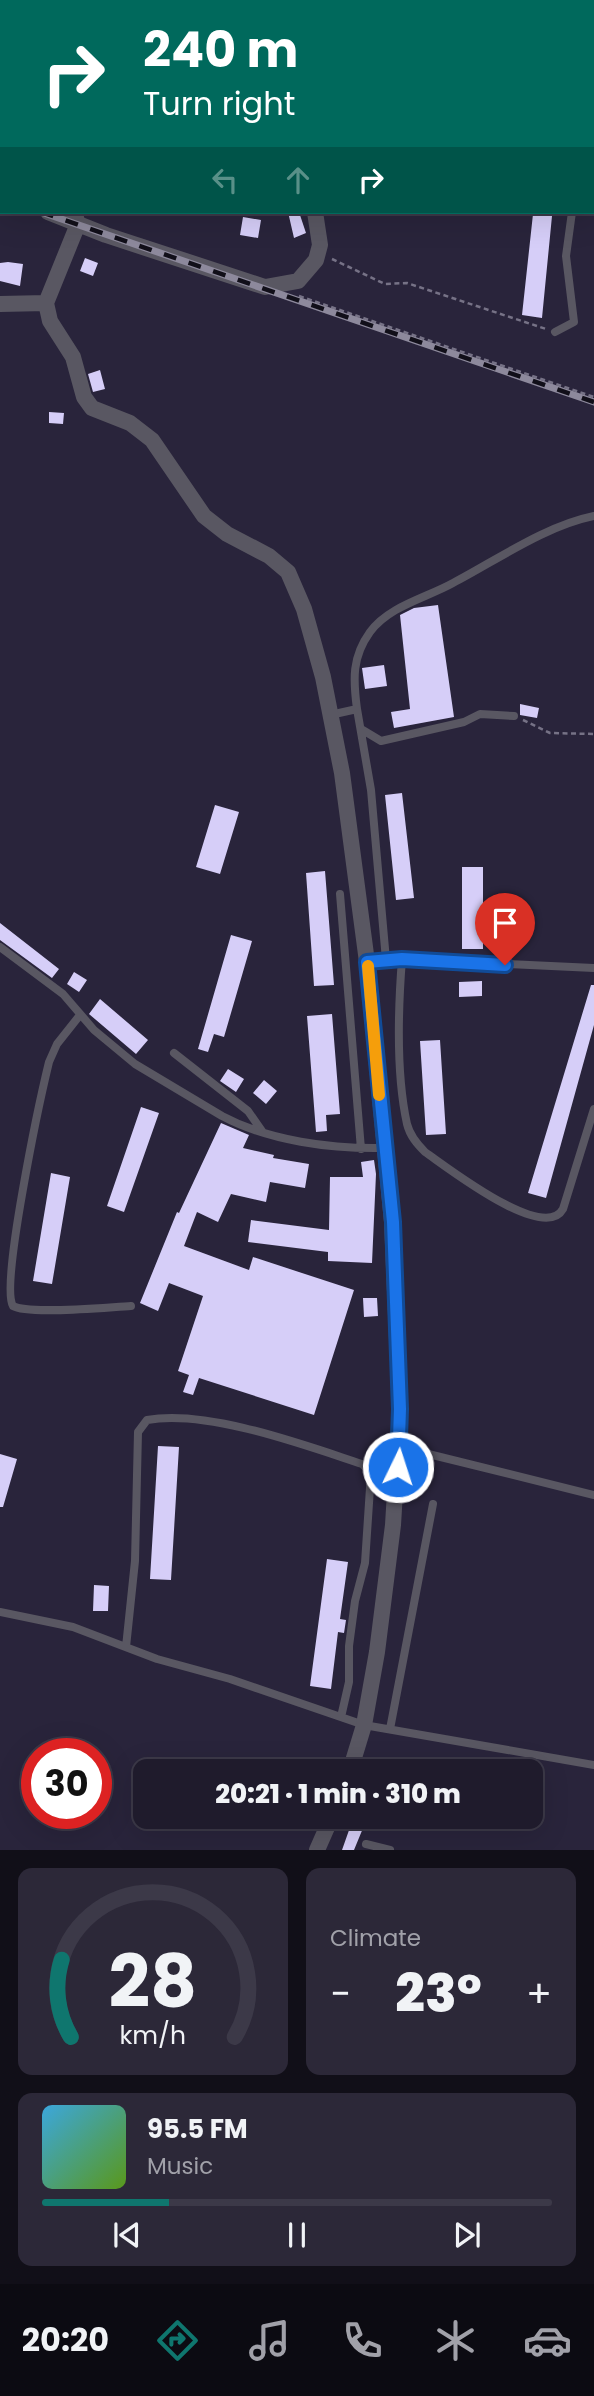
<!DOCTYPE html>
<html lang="en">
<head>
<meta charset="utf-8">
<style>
	:root { --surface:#1f1b2c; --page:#2c2838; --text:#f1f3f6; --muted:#a1a1a9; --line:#3c3948; --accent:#0f766e }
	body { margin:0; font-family:Poppins,sans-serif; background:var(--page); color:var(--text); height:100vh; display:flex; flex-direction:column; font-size:26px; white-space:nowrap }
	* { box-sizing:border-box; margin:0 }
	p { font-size:23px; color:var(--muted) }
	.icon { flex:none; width:38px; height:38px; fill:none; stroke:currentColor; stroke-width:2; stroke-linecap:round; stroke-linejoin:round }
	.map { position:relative; height:1850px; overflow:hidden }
	.sheet { display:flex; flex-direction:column; gap:18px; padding:18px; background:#110f18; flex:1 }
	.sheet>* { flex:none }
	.guide { position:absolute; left:0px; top:0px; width:595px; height:214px; box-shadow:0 7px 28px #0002,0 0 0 2px var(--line); background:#00695c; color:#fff; overflow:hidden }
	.speed { position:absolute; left:21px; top:1738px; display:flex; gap:14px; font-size:35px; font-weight:700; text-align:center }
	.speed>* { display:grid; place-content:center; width:91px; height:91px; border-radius:50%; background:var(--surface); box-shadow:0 7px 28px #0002,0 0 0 2px var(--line); line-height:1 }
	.speed .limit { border:10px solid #d22; background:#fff; color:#111 }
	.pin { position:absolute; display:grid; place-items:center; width:60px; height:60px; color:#fff; margin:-72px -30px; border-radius:50% 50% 50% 0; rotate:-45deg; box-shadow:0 0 7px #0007 }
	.pin .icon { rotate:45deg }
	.me { position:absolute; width:77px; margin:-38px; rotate:4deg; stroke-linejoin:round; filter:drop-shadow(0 0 5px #0008) }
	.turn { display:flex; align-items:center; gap:24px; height:147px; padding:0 28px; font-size:32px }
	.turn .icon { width:91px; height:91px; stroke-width:2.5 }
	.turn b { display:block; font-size:49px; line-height:60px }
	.lanes { display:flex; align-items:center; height:66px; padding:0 28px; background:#0003; justify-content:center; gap:35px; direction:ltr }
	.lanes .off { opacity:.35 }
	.big { font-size:52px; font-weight:800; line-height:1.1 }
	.sheet .card { flex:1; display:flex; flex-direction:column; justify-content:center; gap:10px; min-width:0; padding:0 24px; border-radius:14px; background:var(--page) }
	.sheet .dial { align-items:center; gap:0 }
	.dial svg { height:182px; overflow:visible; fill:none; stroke:var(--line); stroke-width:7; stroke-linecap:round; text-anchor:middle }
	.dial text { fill:var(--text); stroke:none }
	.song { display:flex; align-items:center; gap:21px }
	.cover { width:84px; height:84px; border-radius:10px; background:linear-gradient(135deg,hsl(200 70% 55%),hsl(90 70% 35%)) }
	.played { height:7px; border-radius:4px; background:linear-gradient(90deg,var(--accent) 25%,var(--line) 25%) }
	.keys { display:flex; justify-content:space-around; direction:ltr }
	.heat { display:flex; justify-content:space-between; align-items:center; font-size:38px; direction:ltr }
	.sheet .tiles { flex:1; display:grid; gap:18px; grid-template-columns:1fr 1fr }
	.card:last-child { grid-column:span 2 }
	.trip { position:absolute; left:133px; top:1759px; width:410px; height:70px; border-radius:14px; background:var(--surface); box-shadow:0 7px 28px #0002,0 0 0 2px var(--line); font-weight:800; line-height:70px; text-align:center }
	.tab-bar { display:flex; height:112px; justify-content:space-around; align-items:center; background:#0c0b12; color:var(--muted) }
	.tab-bar .icon { width:49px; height:49px }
	.tab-bar .selected { color:var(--accent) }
	.tab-bar b { font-size:32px; color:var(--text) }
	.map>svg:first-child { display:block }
	.building { fill:#d6cef8 }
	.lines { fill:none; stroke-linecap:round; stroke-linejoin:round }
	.path { stroke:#767286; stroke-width:2.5; stroke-dasharray:5 3.5; stroke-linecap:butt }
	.lane { stroke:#595762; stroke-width:8 }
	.street { stroke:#595762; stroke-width:16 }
	.rail-casing { stroke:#8d899c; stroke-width:7 }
	.rail { stroke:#110f19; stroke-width:4.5; stroke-dasharray:13; stroke-linecap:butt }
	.route-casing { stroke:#114b97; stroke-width:18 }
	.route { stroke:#1a73e8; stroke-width:12 }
	.slow { stroke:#f59e0b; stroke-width:12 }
</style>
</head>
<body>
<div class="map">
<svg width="594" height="1850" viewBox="0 0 594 1850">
	<rect width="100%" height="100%" fill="#29243b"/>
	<path class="building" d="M 288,212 L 299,212 L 306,233 L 294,238 Z
		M 533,214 L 552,216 L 542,318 L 522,315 Z
		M 243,217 L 261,220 L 258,238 L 240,235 Z
		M 85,258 L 98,263 L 93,276 L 80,271 Z
		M 8,262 L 23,264 L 20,286 L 0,281 L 0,263 Z
		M 100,370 L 105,389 L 93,392 L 88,374 Z
		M 49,412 L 64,413 L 63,424 L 49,423 Z
		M 438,605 L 454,717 L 394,728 L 391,712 L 410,709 L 400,615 L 414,608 Z
		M 384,665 L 387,686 L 365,689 L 362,668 Z
		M 520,704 L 539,708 L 537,718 L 520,715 Z
		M 402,793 L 414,898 L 396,900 L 385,795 Z
		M 215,805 L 239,812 L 220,874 L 196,867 Z
		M 462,867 L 483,867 L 483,949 L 462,949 Z
		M 325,871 L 334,985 L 314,986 L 306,873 Z
		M 0,923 L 59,969 L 52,978 L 0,940 Z
		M 231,935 L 252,941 L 224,1037 L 214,1034 L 208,1052 L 198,1049 Z
		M 503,935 L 514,936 L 512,953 L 501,951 Z
		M 74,972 L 87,980 L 79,992 L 67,984 Z
		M 482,981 L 482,996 L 459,997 L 459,982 Z
		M 591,985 L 594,985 L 594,1025 L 546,1198 L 528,1193 Z
		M 100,999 L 148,1040 L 136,1054 L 89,1014 Z
		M 332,1014 L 340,1114 L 326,1115 L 327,1131 L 316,1132 L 307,1016 Z
		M 440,1040 L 446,1134 L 426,1135 L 420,1041 Z
		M 228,1069 L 244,1079 L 236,1092 L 220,1081 Z
		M 264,1080 L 277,1091 L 266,1104 L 253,1093 Z
		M 141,1107 L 159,1113 L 124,1212 L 107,1206 Z
		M 221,1123 L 249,1135 L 243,1148 L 274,1155 L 273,1158 L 309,1164 L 305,1188 L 270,1182 L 266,1202 L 231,1194 L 218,1222 L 197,1212 L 184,1246 L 249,1270 L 253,1257 L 354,1290 L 314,1415 L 199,1378 L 193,1395 L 183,1392 L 189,1375 L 178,1371 L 203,1296 L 169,1283 L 158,1311 L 140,1303 L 177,1212 L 179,1213 Z
		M 374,1160 L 376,1174 L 372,1263 L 328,1261 L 328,1252 L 248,1242 L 251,1220 L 329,1230 L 330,1177 L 363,1177 L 361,1162 Z
		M 51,1173 L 70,1177 L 52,1284 L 33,1281 Z
		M 363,1298 L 377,1298 L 378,1316 L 364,1317 Z
		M 158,1446 L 179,1447 L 171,1580 L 150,1579 Z
		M 0,1454 L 17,1459 L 3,1507 L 0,1507 Z
		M 327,1559 L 348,1562 L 340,1619 L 346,1620 L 344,1633 L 338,1632 L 331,1689 L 310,1686 Z
		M 94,1585 L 109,1586 L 108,1611 L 93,1611 Z
		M 354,1816 L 368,1816 L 354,1850 L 342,1850 Z"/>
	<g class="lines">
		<path class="path" d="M 332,259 L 385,284 L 407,283 L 546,329
			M 299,296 L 594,397
			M 523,720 L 550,733 L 594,734"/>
		<path class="lane" d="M 555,332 L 574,322 L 566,256 L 572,212
			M 357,709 L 371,790 L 386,960
			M 330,715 L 357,709 C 353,679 352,657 370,632 C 389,606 426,598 453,583 C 497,560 545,526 594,516
			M 361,729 L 381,741 L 464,722 L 480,714 L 514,716
			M 340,894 L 361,1149
			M 0,947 L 63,994 L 94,1030 L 135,1064 L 222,1116 C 269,1141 331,1149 384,1148
			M 402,959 C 398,1010 396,1074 407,1124 C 410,1136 417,1144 425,1152 C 447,1167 544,1243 563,1209 L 594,1109
			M 367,962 L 402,959 L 594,968
			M 80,1015 L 57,1044 L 49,1062 C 40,1099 0,1286 13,1306 C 28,1315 109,1307 131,1306
			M 174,1053 L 248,1111 L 262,1131
			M 400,1447 L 594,1495
			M 0,1612 L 73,1627 L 157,1659 L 230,1679 L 364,1725 L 594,1765
			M 126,1647 L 135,1561 L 138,1432 L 147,1420 C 207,1409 304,1445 362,1464 L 371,1473 L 365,1563 L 355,1601 L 349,1646 L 349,1682 L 341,1717
			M 390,1729 L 433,1504
			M 366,1844 L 390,1850"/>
		<path class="street" d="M 69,2 L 69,0
			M 0,192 L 2,193
			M 48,212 L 106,235 L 265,287 L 298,281 L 316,260 L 320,245 L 315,212
			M 74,212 L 78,224 L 46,303 L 50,321 L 73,357 L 84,397 L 92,408 L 130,423 L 152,440 L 204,516 L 227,534 L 269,556 L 288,572 L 304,609 L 323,677 L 342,773 L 367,962 L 392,1222 L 400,1409 L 393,1525 L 377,1652 L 364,1725 L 350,1771
			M 0,304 L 46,303
			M 317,1850 L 332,1816"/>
		<g class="rail-casing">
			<path id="rail" d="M 0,198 L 2,198
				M 41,212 L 594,402"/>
		</g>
		<use href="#rail" class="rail"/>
	</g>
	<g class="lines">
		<g class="route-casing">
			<path id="route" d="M 398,1467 L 400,1409 L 393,1222 L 367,962 L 402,959 L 505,965"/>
		</g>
		<use href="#route" class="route"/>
		<path class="slow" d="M 368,966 L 379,1095"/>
	</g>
</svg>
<div class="speed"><div class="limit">30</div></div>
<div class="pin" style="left:505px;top:965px;background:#d93025"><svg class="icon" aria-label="arrive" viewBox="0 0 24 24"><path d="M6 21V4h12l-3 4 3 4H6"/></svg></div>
<svg class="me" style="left:398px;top:1467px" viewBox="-20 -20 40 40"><circle r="17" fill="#1a73e8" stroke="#fff" stroke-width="3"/><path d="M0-11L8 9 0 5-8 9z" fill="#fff"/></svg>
<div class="trip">20:21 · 1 min · 310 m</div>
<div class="guide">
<div class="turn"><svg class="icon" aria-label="right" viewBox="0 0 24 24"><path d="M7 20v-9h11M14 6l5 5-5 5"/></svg><div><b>240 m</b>Turn right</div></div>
<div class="lanes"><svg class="icon off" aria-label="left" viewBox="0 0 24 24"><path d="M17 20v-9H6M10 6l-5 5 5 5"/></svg><svg class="icon off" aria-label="ahead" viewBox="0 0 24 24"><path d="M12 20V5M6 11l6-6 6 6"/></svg><svg class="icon" aria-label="right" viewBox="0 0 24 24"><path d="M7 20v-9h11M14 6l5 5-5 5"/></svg></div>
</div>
</div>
<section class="sheet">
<div class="tiles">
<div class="card dial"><svg viewBox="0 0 100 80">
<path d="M14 69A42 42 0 1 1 86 69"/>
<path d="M14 69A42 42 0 0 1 10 35" stroke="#0f766e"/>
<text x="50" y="56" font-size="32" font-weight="700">28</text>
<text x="50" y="72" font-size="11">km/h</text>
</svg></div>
<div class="card"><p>Climate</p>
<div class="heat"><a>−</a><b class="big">23°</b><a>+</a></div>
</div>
<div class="card">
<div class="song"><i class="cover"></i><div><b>95.5 FM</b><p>Music</p></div></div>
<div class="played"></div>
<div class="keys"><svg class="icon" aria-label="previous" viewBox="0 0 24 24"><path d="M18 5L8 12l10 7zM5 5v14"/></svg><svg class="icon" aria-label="pause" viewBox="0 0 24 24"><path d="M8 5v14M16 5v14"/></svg><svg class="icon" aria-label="next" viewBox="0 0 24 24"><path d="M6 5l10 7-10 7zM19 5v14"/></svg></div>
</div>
</div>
</section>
<nav class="tab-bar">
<b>20:20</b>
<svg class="icon selected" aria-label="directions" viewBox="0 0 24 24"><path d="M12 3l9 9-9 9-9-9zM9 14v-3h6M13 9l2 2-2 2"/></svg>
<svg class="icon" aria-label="music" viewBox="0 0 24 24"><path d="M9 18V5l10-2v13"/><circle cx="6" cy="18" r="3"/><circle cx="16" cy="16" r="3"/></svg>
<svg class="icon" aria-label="phone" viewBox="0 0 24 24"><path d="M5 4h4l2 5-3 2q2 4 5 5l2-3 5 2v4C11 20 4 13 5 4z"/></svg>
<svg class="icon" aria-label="climate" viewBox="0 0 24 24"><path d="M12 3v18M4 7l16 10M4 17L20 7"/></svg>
<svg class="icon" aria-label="car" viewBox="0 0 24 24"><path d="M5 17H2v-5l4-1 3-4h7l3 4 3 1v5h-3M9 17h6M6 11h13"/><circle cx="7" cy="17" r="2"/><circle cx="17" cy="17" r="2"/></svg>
</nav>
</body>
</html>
